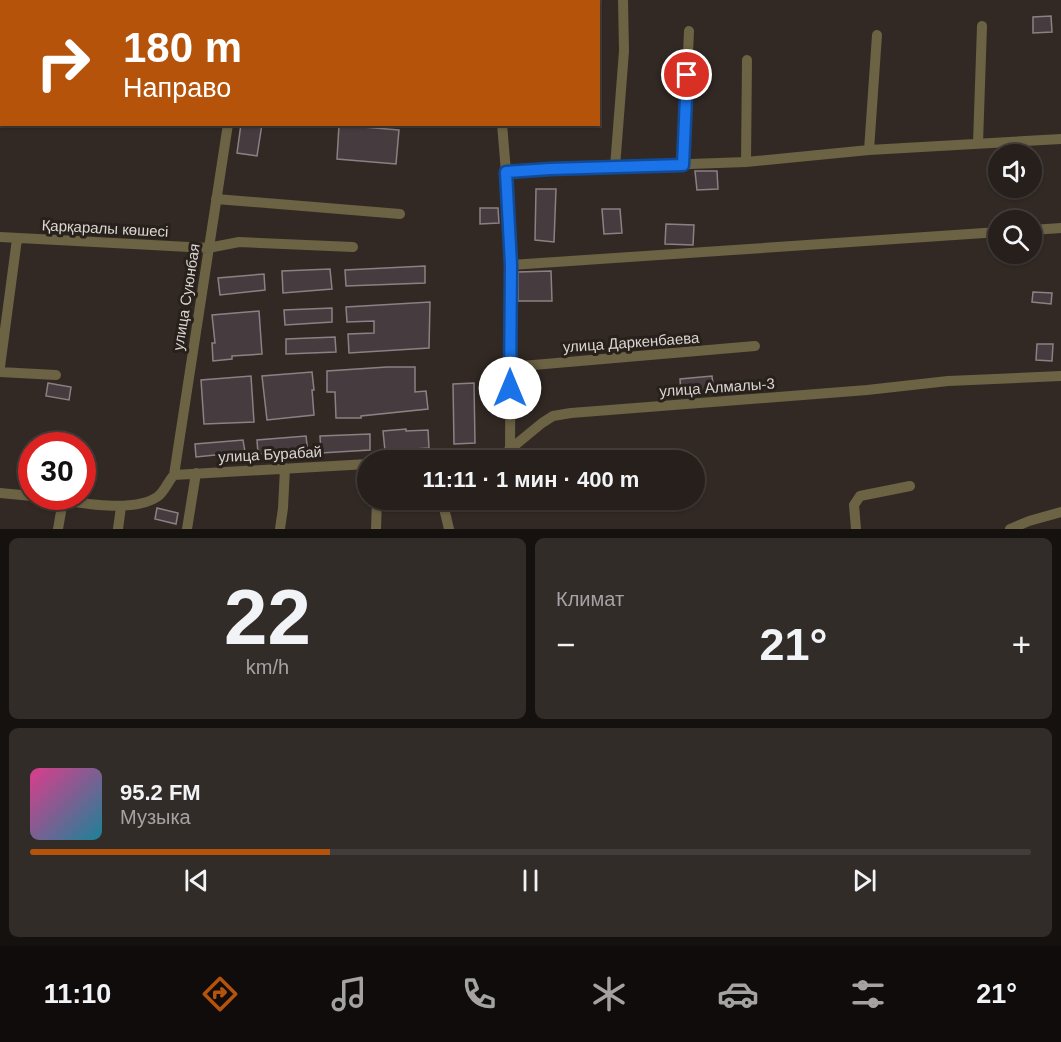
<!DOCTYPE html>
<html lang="ru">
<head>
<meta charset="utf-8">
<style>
	:root { --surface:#261f1b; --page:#322c28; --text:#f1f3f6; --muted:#a4a2a3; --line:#423d3a; --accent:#b45309 }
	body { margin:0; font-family:Arial,sans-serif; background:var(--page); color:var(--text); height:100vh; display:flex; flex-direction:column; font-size:22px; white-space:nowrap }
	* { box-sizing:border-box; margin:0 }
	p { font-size:20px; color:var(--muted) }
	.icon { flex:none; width:33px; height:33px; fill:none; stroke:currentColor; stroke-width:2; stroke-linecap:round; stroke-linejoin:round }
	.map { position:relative; height:529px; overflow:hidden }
	.details { display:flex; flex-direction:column; gap:9px; padding:9px; background:#15110f; flex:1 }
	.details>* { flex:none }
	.guide { position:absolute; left:0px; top:0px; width:600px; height:126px; box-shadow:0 2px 4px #0004,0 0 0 2px var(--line); background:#b45309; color:#fff; overflow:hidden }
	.buttons { position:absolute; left:988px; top:144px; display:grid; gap:12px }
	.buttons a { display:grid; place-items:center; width:54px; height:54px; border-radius:50%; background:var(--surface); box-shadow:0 2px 4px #0004,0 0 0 2px var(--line); font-size:30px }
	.speed { position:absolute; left:18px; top:432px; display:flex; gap:12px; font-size:30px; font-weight:700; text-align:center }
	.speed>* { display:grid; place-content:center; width:78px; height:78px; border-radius:50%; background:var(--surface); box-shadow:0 2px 4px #0004,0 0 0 2px var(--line); line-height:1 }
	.speed .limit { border:9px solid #d22; background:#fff; color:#111 }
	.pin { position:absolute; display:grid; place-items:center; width:51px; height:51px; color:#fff; margin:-26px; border:3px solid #fff; border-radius:50%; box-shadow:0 2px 6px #0007 }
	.me { position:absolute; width:66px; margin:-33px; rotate:0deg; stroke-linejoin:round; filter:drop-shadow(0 0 4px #0008) }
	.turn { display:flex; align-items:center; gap:21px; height:126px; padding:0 24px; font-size:27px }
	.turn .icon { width:78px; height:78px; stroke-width:2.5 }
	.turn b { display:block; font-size:42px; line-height:51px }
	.big { font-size:45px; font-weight:700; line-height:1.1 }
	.details .card { flex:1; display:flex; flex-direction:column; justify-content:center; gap:9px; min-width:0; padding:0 21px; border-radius:9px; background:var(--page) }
	.details .dial { align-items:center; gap:0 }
	.dial b { font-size:78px; line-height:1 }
	.song { display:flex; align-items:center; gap:18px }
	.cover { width:72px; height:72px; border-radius:9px; background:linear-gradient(135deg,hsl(330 70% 55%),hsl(190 70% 35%)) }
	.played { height:6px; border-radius:3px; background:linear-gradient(90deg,var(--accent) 30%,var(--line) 30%) }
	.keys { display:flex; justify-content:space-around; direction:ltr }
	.heat { display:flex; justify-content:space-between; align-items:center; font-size:33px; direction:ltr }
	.details .tiles { flex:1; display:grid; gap:9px; grid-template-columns:1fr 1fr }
	.card:last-child { grid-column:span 2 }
	.trip { position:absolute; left:357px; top:450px; width:348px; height:60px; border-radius:30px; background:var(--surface); box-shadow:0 2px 4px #0004,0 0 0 2px var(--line); font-weight:700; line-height:60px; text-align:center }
	.menu { display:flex; height:96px; justify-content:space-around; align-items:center; background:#0f0c0b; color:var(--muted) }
	.menu .icon { width:42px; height:42px }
	.menu .current { color:var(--accent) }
	.menu b { font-size:27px; color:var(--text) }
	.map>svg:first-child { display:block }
	.building { fill:#463b3e; stroke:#8d8084; stroke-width:1.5 }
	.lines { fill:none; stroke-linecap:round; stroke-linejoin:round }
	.minor { stroke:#6c6244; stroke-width:10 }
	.route-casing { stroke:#114b97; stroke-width:15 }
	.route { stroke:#1a73e8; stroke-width:10 }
	.labels { text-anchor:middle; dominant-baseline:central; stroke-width:6; stroke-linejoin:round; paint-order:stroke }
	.street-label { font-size:15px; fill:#dcd6d3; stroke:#28201b }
</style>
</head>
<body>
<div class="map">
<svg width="1061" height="529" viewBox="0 0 1061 529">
	<rect width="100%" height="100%" fill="#322924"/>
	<path class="building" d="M 1051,16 L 1052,32 L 1033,33 L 1033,17 Z
		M 241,124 L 262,124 L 257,156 L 237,153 Z
		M 339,125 L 399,130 L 396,164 L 337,159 Z
		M 695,171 L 717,171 L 718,189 L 697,190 Z
		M 536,189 L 556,189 L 554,242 L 535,240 Z
		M 480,208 L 498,208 L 499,223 L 480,224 Z
		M 602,209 L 620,209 L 622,233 L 604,234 Z
		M 666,224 L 694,225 L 693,245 L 665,244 Z
		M 425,266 L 425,283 L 346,286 L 345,270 Z
		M 330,269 L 332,289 L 283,293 L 282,271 Z
		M 551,271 L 552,301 L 518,301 L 518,272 Z
		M 264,274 L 265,290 L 220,295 L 218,278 Z
		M 1033,292 L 1052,293 L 1051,304 L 1032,302 Z
		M 430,302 L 429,348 L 349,353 L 348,334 L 374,333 L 374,321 L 347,322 L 346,307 Z
		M 332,308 L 332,322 L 285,325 L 284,310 Z
		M 259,311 L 262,354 L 232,356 L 232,359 L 213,361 L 212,343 L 215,343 L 212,315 Z
		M 335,337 L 336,352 L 286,354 L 286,339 Z
		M 1037,344 L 1053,344 L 1052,361 L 1036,360 Z
		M 387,367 L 415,367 L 415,392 L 426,391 L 428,409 L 361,416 L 361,418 L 336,418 L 335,392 L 327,392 L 327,371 Z
		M 312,372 L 314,390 L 312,390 L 314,415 L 267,420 L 262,376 Z
		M 251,376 L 254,422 L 204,424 L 201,380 Z
		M 712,376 L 714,392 L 681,394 L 680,379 Z
		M 48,383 L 71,387 L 69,400 L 46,396 Z
		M 474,383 L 475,443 L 454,444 L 453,384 Z
		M 406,429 L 406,431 L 428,430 L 429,448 L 385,451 L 383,431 Z
		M 370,434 L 370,450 L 321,453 L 320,436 Z
		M 306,436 L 308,453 L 280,455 L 280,452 L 258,454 L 257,440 Z
		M 243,440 L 245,452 L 196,457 L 195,444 Z
		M 157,508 L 178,513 L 176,524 L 155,519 Z"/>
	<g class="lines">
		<path class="minor" d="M 248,2 L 249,0
			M 505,2 L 505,0
			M 502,124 L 506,172
			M 978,143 L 982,26
			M 869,150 L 877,35
			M 746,162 L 747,60
			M 683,165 L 689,31
			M 615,167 L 624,51 L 623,0
			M 216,199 L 400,214
			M 1032,230 L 1061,228
			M 0,237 L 208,248 L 239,242 L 353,247
			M 511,265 L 999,232
			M 0,367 L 17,239
			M 510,367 L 755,346
			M 0,372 L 56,375
			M 510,451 L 511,265 L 506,172 L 550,169 L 746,162 L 869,150 L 1061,139
			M 423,460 L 502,456 L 542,423 L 553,416 L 571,413 L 867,390 L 948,381 L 1061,376
			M 174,475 L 228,124
			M 174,475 L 368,464
			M 0,493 L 32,496
			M 32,496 C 63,500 131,515 157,497 C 164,493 168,481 174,475
			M 442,500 L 449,529
			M 58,529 L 63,500
			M 118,529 L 121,507
			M 187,529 L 196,473
			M 280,529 L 283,508 L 285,468
			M 376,529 L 377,500
			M 856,529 L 854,505 L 860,496 L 910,486
			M 1010,529 L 1029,521 L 1061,512"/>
	</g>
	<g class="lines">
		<g class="route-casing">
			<path id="route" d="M 510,388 L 511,265 L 506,172 L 550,169 L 683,165 L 687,75"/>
		</g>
		<use href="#route" class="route"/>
	</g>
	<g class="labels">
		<g class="street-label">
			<text transform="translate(105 228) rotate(3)">Қарқаралы көшесі</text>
			<text transform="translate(186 297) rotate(-81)">улица Суюнбая</text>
			<text transform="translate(631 342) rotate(-4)">улица Даркенбаева</text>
			<text transform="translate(717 387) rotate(-4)">улица Алмалы-3</text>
			<text transform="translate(270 454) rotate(-3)">улица Бурабай</text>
		</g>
	</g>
</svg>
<div class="buttons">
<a><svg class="icon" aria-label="sound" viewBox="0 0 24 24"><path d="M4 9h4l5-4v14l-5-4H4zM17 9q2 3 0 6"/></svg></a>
<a><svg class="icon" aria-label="search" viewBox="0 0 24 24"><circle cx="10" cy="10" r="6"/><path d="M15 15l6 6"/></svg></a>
</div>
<div class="speed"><div class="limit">30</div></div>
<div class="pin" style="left:687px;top:75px;background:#d93025"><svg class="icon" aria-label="arrive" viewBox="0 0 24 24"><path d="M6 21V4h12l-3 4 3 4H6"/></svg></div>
<svg class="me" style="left:510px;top:388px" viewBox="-20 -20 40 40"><circle r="19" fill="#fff"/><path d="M0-13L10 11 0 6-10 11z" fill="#1a73e8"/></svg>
<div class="trip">11:11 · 1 мин · 400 m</div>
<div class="guide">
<div class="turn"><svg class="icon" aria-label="right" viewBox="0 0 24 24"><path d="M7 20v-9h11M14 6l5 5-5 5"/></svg><div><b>180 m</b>Направо</div></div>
</div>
</div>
<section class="details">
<div class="tiles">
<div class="card dial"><b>22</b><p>km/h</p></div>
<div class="card"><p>Климат</p>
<div class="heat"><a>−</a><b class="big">21°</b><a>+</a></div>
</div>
<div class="card">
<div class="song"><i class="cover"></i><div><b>95.2 FM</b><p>Музыка</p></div></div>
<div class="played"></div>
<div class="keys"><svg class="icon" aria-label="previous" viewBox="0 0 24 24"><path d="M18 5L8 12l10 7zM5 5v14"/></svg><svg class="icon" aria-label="pause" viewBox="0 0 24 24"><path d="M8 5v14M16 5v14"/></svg><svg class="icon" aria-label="next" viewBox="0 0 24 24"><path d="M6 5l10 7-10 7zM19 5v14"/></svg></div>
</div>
</div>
</section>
<nav class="menu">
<b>11:10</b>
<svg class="icon current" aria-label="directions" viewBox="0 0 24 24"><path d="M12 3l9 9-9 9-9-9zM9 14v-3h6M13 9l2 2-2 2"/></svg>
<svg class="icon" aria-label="music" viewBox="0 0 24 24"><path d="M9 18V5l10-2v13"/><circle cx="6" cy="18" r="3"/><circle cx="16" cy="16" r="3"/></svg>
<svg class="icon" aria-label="phone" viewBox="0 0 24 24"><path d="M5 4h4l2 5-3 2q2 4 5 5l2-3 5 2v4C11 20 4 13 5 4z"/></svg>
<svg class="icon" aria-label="climate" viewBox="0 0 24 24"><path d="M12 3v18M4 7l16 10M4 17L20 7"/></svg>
<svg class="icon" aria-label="car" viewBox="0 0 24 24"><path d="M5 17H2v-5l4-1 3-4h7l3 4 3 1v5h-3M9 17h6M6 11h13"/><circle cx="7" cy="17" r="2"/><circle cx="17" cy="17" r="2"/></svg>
<svg class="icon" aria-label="filters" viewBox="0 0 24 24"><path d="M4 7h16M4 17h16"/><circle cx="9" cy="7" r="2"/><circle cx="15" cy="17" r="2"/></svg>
<b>21°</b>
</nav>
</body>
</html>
